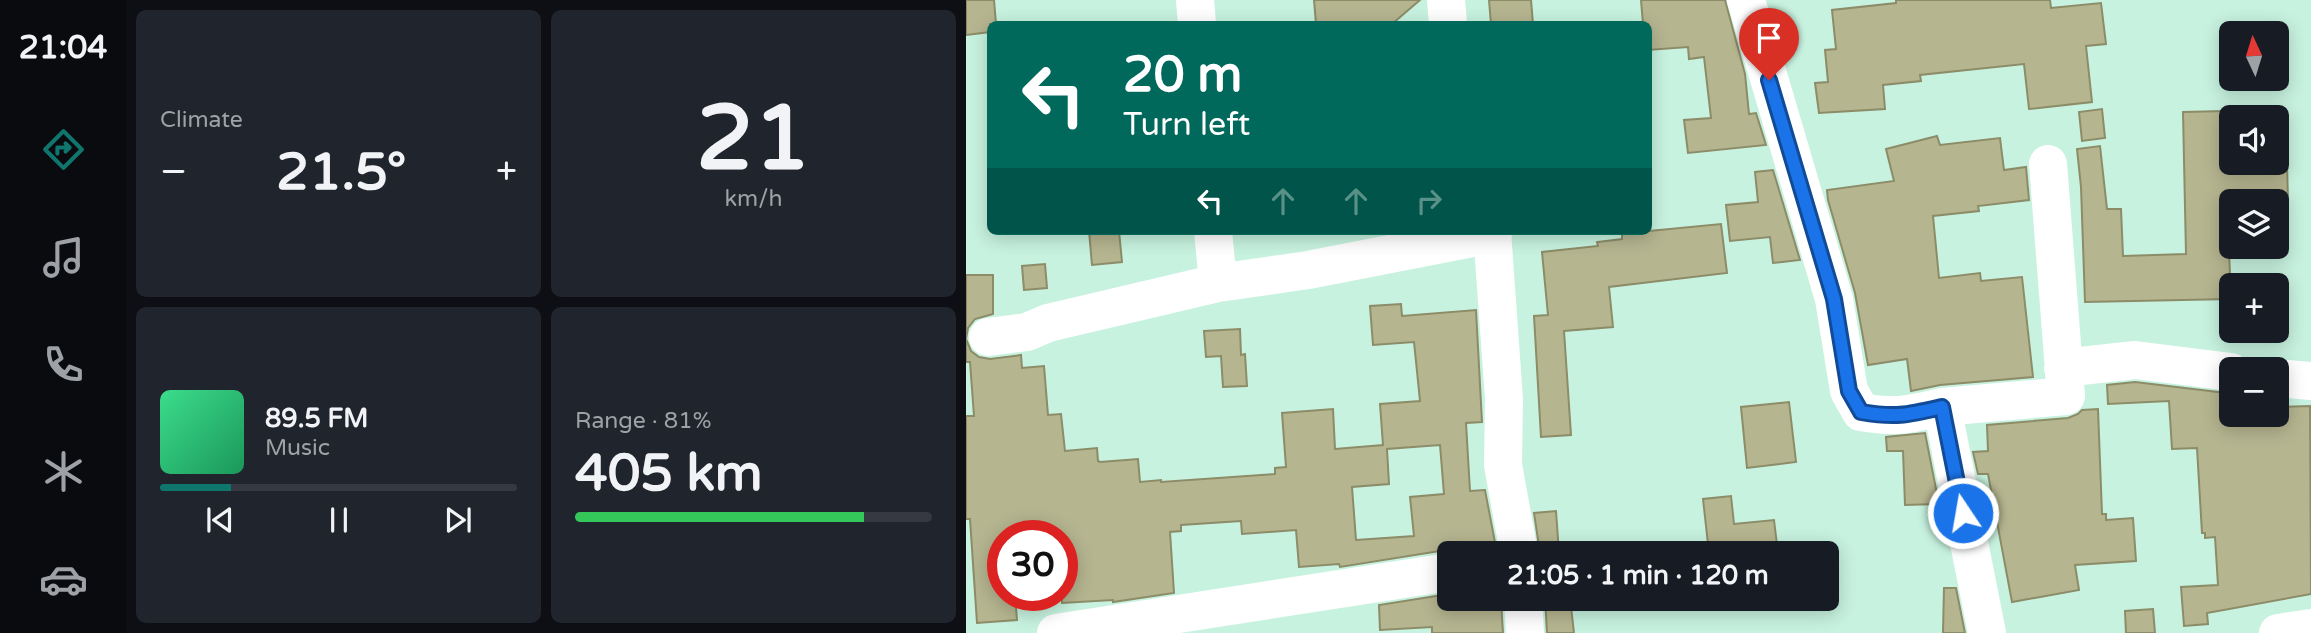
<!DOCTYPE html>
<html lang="en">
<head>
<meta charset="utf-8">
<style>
	:root { --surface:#171b24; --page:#20242c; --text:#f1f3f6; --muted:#9ea1a6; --line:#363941; --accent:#0f766e }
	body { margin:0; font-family:"Varela Round",sans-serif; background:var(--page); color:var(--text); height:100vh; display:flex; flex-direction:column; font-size:26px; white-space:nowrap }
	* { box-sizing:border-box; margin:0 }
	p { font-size:23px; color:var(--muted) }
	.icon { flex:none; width:38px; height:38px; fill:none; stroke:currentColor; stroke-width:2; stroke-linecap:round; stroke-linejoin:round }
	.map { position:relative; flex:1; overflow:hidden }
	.panel { display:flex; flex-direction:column; gap:10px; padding:10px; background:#0d0f14; width:840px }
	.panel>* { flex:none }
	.top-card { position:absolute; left:21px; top:21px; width:665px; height:214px; border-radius:10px; box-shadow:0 4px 18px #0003; background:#00695c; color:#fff; overflow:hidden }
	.needle { width:46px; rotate:356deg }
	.tools { position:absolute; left:1253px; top:21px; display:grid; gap:14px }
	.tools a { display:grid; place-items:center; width:70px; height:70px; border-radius:10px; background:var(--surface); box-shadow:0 4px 18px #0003; font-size:35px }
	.speed { position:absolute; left:21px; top:520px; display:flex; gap:14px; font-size:35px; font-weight:700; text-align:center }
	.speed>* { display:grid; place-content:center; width:91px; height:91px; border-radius:50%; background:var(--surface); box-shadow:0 4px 18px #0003; line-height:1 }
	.speed .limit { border:10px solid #d22; background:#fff; color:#111 }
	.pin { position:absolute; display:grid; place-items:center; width:60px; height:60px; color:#fff; margin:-72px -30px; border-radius:50% 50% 50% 0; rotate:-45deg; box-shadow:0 0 7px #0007 }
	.pin .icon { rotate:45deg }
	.me { position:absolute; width:77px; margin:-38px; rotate:348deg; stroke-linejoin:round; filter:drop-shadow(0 0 5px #0008) }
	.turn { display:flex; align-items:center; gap:24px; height:147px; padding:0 21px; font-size:32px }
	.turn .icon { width:91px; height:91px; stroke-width:2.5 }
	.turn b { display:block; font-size:49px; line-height:60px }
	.lanes { display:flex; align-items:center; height:66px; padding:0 21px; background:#0003; justify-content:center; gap:35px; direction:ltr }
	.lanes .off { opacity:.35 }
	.big { font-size:52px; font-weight:800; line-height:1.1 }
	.panel .widget { flex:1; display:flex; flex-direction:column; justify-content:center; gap:10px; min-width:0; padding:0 24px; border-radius:10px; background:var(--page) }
	.panel .dial { align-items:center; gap:0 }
	.dial b { font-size:91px; line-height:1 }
	.song { display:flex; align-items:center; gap:21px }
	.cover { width:84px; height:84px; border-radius:10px; background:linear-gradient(135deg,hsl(150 70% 55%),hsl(150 70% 35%)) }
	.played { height:7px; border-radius:4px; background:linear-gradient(90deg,var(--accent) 20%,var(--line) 20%) }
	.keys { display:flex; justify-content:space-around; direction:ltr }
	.heat { display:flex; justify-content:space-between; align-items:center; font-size:38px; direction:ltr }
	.charge { height:10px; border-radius:5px; background:linear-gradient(90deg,#34c759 81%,var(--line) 0) }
	.panel .tiles { flex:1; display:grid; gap:10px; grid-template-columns:repeat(2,1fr) }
	.trip { position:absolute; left:471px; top:541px; width:402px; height:70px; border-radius:10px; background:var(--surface); box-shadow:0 4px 18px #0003; font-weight:800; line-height:70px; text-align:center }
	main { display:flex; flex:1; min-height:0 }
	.dock { display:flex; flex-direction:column; width:126px; justify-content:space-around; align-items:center; background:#090b0e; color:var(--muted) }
	.dock .icon { width:49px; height:49px }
	.dock .on { color:var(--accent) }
	.dock b { font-size:32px; color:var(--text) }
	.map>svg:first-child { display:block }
	.building { fill:#b5b590; stroke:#8c8c68; stroke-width:2; fill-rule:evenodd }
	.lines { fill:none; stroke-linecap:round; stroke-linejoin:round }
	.minor { stroke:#fff; stroke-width:38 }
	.route-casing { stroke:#114b97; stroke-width:18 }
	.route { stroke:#1a73e8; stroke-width:12 }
</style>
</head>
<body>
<main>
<nav class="dock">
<b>21:04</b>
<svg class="icon on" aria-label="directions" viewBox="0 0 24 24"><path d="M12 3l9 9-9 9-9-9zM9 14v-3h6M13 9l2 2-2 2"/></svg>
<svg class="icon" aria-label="music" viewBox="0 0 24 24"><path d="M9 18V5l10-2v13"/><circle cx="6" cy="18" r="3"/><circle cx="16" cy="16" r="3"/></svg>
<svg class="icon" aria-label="phone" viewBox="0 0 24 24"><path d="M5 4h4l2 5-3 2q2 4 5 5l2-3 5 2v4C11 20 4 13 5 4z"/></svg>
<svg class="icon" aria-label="climate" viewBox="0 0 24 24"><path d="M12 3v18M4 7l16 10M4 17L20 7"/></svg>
<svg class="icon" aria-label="car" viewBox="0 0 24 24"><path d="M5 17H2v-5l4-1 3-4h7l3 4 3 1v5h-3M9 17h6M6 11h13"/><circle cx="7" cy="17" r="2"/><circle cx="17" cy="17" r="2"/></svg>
</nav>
<section class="panel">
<div class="tiles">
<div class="widget"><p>Climate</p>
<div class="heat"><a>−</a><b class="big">21.5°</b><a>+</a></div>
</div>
<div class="widget dial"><b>21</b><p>km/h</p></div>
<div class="widget">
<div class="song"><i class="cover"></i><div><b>89.5 FM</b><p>Music</p></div></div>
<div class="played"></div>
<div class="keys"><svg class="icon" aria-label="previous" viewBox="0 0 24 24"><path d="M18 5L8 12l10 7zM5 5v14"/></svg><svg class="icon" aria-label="pause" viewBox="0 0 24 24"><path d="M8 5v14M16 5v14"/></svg><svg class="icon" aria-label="next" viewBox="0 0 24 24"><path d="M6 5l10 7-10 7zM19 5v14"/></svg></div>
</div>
<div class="widget"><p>Range · 81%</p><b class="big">405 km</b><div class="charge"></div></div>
</div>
</section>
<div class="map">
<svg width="1345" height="633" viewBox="0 0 1345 633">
	<rect width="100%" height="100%" fill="#c7f2df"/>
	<path class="building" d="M 0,0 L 28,0 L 30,24 L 24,24 L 24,32 L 0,35 Z
		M 348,0 L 454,0 L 426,24 L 350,24 Z
		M 523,0 L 565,0 L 567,24 L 525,24 Z
		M 675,0 L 759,0 L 779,74 L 783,114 L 790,113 L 800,145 L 722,153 L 718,120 L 745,118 L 738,57 L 723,59 L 722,47 L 682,50 L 682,24 L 677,24 Z
		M 930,0 L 1084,0 L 1085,8 L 1135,3 L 1140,44 L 1120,46 L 1126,102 L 1063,109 L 1058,64 L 954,75 L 955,81 L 917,85 L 919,109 L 853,113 L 849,83 L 862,82 L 859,50 L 870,49 L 866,10 L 930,3 Z
		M 1136,109 L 1139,138 L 1116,141 L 1113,112 Z
		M 1259,111 L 1261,166 L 1321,164 L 1322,201 L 1261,201 L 1265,299 L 1119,302 L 1115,187 L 1111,149 L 1134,146 L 1141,209 L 1155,209 L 1157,256 L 1220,254 L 1217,112 Z
		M 971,136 L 974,145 L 1034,138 L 1038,170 L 1060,167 L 1063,200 L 1012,206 L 1013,211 L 967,216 L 973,278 L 1014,273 L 1015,281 L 1056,277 L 1067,377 L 974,385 L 945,391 L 941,359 L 902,365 L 889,293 L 862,200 L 861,190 L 928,181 L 920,149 Z
		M 807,170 L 834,260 L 807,263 L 804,237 L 764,241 L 760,205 L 792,202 L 789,172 Z
		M 755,224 L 761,273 L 643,287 L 647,327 L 598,331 L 605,435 L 575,437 L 568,316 L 582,315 L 576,252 L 632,246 L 631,242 L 656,239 L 656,231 L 683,231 Z
		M 123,231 L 153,231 L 156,262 L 126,265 Z
		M 79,264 L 81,288 L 58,290 L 56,266 Z
		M 0,275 L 27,275 L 27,314 L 9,319 L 2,328 L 0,339 L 5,351 L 13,357 L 24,359 L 55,355 L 56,368 L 78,366 L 82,415 L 95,414 L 99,451 L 131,448 L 132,461 L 134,462 L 172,459 L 174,482 L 195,480 L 195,482 L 309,474 L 309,468 L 320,467 L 316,413 L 367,409 L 369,449 L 417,445 L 414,404 L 454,401 L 448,342 L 407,345 L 404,306 L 435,304 L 436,316 L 510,310 L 516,422 L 500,423 L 504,491 L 519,490 L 531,553 L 493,553 L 480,550 L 374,567 L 373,564 L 333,567 L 330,530 L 276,534 L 275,521 L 215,525 L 215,531 L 204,532 L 208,593 L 147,602 L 147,600 L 96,603 L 96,536 L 37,536 L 37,595 L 49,595 L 51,620 L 11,623 L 4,519 L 0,519 L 0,416 L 8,416 L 4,362 L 0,362 ZM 474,445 L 478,494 L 444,497 L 448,536 L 390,540 L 386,487 L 423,484 L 421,449 Z
		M 274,329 L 275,355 L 279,354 L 281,386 L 257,387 L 255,356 L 240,357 L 238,331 Z
		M 1169,382 L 1260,393 L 1261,415 L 1311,415 L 1311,407 L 1344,406 L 1345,594 L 1241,613 L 1242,624 L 1218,626 L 1215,587 L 1252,585 L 1249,537 L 1239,538 L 1239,533 L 1236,533 L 1231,448 L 1206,449 L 1203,401 L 1142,404 L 1141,385 Z
		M 823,402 L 830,462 L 781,468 L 775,407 Z
		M 1132,409 L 1136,514 L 1140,514 L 1140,520 L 1167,518 L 1170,561 L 1109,565 L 1113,590 L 1046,602 L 1022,474 L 1012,474 L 1007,452 L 1022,451 L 1021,425 L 1102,418 L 1112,414 L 1116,410 Z
		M 959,433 L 973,504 L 939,505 L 937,451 L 921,451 L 920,437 Z
		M 765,496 L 768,524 L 808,520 L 812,553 L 743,553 L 737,499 Z
		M 590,511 L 593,553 L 574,553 L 568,513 Z
		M 978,588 L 990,588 L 999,633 L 977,633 Z
		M 483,594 L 483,598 L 535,600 L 537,633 L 466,633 L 466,627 L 414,630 L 413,605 Z
		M 579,598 L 604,598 L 608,633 L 581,633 Z
		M 1187,609 L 1189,633 L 1160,633 L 1159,611 Z"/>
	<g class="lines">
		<path class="minor" d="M 229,0 L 231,24
			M 480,0 L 482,24
			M 780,0 L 868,299 L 883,391 L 895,412 C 930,418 941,415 976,407
			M 247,231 L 252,283
			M 526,231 L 538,399 L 537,465 L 553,553
			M 22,337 L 61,332 L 82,323 L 252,283 L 342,270 L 527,234
			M 1097,368 L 1169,360 L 1265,372
			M 1311,378 L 1345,381
			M 557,598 L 559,633
			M 90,633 L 483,572
			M 1021,633 L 976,407 L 1100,396 L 1082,164
			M 1312,633 L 1345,628"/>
	</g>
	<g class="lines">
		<g class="route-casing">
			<path id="route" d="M 803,80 L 868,299 L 883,391 L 895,412 C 930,418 941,415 976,407 L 997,513"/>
		</g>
		<use href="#route" class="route"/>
	</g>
</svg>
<div class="tools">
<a><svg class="needle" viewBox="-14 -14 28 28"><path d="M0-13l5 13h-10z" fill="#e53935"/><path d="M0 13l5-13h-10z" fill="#9ea1a6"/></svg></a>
<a><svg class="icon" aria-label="sound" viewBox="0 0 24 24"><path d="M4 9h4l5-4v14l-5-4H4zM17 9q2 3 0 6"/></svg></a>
<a><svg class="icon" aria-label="layers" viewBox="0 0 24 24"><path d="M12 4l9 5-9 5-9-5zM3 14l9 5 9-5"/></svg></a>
<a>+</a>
<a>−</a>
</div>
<div class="speed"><div class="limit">30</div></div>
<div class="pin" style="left:803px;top:80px;background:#d93025"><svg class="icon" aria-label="arrive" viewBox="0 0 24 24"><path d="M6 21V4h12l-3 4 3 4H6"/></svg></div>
<svg class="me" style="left:997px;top:513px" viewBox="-20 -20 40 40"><circle r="17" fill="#1a73e8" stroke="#fff" stroke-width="3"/><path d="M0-11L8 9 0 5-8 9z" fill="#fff"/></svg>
<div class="trip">21:05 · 1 min · 120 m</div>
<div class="top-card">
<div class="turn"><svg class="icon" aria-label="left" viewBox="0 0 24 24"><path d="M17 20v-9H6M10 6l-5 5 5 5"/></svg><div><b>20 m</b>Turn left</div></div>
<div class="lanes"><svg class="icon" aria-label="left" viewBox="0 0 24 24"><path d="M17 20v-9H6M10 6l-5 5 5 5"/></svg><svg class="icon off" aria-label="ahead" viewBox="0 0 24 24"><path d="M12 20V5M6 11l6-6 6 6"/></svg><svg class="icon off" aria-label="ahead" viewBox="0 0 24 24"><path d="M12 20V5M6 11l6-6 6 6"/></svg><svg class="icon off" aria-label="right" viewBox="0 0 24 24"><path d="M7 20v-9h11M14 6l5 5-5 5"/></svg></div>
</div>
</div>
</main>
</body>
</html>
